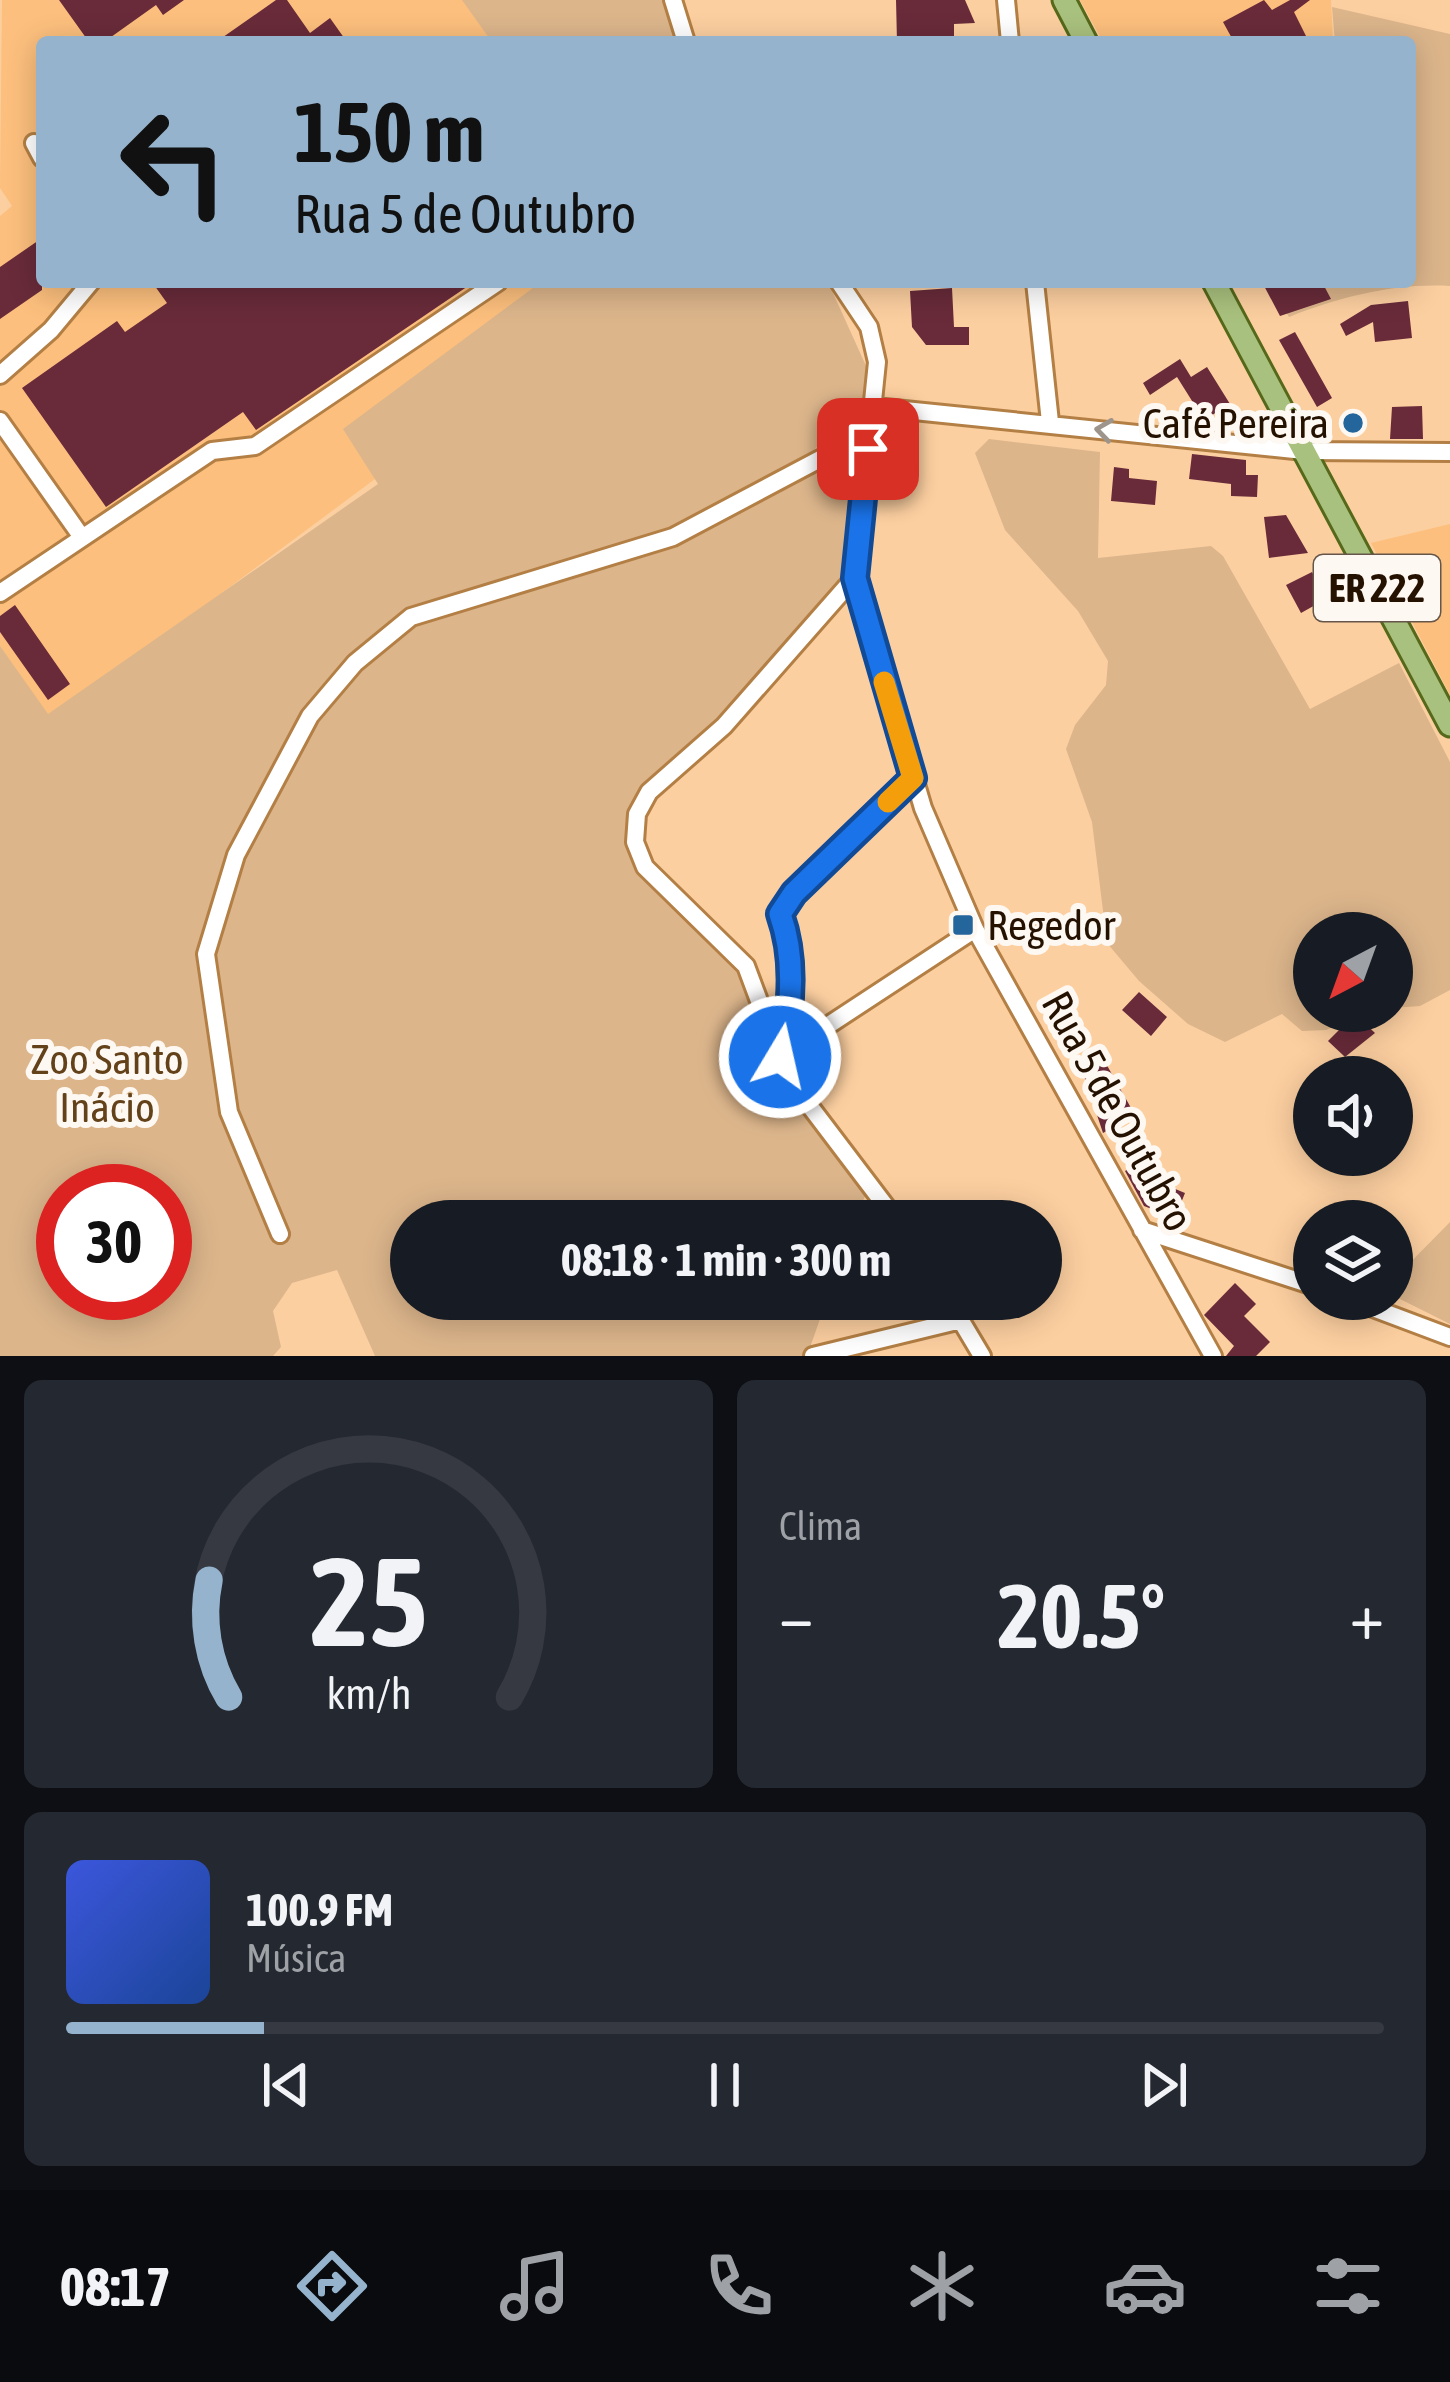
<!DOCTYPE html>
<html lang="pt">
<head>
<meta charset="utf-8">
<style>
	:root { --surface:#171b24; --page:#242831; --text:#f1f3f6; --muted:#9ea1a6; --line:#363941; --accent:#95b3cd }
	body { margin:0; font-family:"Asap Condensed",sans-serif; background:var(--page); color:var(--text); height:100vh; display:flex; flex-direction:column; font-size:45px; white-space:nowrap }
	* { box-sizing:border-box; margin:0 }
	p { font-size:39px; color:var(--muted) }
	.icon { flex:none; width:66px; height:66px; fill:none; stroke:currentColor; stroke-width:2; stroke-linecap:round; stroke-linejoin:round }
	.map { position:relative; height:1356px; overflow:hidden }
	.sheet { display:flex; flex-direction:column; gap:24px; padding:24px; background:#0d0f14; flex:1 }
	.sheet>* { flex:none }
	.banner { position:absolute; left:36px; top:36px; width:1380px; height:252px; border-radius:12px; box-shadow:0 6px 30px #0003; background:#95b3cd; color:#111; overflow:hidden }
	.needle { width:78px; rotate:221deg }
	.buttons { position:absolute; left:1293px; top:912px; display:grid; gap:24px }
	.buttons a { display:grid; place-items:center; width:120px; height:120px; border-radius:50%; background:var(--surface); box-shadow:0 6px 30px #0003; font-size:60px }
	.speed { position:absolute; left:36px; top:1164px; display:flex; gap:24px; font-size:60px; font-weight:700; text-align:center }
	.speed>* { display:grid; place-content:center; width:156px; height:156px; border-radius:50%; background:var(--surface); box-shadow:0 6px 30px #0003; line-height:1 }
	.speed .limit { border:18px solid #d22; background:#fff; color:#111 }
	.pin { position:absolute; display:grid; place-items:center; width:102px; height:102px; color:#fff; margin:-51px; border-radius:24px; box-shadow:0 6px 18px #0006 }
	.me { position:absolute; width:132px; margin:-66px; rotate:9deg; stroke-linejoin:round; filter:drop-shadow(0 0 9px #0008) }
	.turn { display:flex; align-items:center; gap:42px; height:252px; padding:0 60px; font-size:54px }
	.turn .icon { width:156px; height:156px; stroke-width:2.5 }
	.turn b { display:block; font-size:84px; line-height:102px }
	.big { font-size:90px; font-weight:700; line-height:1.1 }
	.sheet .widget { flex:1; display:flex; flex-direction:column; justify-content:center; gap:18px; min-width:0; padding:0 42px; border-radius:18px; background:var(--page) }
	.sheet .dial { align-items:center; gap:0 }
	.dial svg { height:312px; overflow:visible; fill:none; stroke:var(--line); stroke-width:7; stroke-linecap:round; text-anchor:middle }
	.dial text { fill:var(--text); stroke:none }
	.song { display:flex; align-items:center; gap:36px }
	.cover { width:144px; height:144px; border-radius:18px; background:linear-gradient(135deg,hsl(230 70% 55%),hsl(220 70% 35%)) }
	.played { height:12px; border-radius:6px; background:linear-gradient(90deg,var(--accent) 15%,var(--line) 15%) }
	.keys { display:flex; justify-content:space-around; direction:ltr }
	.heat { display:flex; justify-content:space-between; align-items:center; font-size:66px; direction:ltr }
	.sheet .tiles { flex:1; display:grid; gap:24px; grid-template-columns:1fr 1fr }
	.widget:last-child { grid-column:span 2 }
	.trip { position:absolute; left:390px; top:1200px; width:672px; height:120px; border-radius:60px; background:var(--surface); box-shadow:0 6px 30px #0003; font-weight:700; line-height:120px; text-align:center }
	.dock { display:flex; height:192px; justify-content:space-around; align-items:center; background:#090b0e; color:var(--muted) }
	.dock .icon { width:84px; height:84px }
	.dock .selected { color:var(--accent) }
	.dock b { font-size:54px; color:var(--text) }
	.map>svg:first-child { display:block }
	.built { fill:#fcbf7d }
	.green { fill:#dcb58b; fill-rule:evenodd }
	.building { fill:#692b3a }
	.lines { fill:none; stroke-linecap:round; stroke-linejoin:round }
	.minor-casing { stroke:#b37f44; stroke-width:22 }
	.major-casing { stroke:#56691a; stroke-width:27 }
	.minor { stroke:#fff; stroke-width:16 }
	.major { stroke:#a9c17e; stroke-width:21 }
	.oneway { stroke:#9d948c }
	.route-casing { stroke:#114b97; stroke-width:30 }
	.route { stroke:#1a73e8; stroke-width:21 }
	.slow { stroke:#f59e0b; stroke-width:21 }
	.poi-dot { fill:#24659b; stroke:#fef8f3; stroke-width:4.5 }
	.labels { text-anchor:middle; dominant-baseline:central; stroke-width:12; stroke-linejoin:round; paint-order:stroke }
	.shield { fill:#fef8f3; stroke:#665649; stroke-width:3 }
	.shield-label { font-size:39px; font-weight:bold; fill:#251100 }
	.poi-label { font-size:42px; fill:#251100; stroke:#fef8f3; text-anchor:end }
	.park-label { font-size:42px; fill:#634119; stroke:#fef8f3 }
	.street-label { font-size:42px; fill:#251100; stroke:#fef8f3 }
</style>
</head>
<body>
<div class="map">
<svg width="1450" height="1356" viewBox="0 0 1450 1356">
	<rect width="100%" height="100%" fill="#fccfa0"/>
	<path class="built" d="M 2,0 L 476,0 L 544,42 L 42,42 L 42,282 L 567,282 L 350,434 L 375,479 L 133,659 L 29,729 L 0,691 L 0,216 L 12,206 L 0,188 Z
		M 1080,0 L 1331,0 L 1333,42 L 1103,42 Z
		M 1450,524 L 1450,695 L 1371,543 Z"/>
	<path class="green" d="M 462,0 L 681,0 L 694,42 L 492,42 Z
		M 1332,7 L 1450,34 L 1450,286 C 1394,283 1340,297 1289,317 L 1268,282 L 1410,282 L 1410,42 L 1335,42 Z
		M 541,282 L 828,282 L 867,368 L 870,393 L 813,451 L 816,469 L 856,502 L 842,575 L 819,625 L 657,794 L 640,821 L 643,859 L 789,1031 L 806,1085 L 874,1176 L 854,1221 L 411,1221 L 411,1299 L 827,1299 L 807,1356 L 375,1356 L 337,1270 L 292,1283 L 273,1311 L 281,1347 L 273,1356 L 0,1356 L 0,646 L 48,714 L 378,484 L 343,429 ZM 63,1191 L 165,1191 L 165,1293 L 63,1293 Z
		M 989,439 L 1100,452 L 1098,558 L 1211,546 L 1223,556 L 1310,709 L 1399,663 L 1450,762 L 1450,990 L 1420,1006 L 1392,1008 L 1392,933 L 1314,933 L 1314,1011 L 1373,1011 L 1326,1030 L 1302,1031 L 1282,1014 L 1225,1042 L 1188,1024 L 1139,981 L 1107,943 L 1092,822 L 1066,749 L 1075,725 L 1106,685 L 1108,661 L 1078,611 L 1005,530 L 975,453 Z
		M 1450,1222 L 1450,1324 L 1392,1295 L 1392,1281 Z"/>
	<path class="building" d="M 59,0 L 184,0 L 163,15 L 156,5 L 104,42 L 89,42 Z
		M 276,0 L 287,0 L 310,33 L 330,18 L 347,42 L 216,42 Z
		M 896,0 L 965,0 L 975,23 L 954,24 L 954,42 L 897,42 Z
		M 1264,0 L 1272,10 L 1290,0 L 1310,0 L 1294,12 L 1309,42 L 1234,42 L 1223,22 Z
		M 42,238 L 42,290 L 0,319 L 0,267 Z
		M 152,282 L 474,282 L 256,430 L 243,412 L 106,507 L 22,388 L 117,321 L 125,332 L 167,303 Z
		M 1262,282 L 1322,282 L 1331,299 L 1280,316 Z
		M 952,288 L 954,327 L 969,327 L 969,345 L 926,345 L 912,327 L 910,291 Z
		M 1408,301 L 1412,338 L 1375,342 L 1373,322 L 1346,336 L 1340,324 L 1371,305 Z
		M 1295,332 L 1332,398 L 1317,407 L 1279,340 Z
		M 1180,359 L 1191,377 L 1207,367 L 1230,404 L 1204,420 L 1177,377 L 1150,395 L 1143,383 Z
		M 1422,406 L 1423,439 L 1390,439 L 1392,407 Z
		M 1192,454 L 1246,460 L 1246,475 L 1258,475 L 1257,497 L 1231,496 L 1231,484 L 1189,479 Z
		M 1114,467 L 1129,469 L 1129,478 L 1157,481 L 1155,505 L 1111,501 Z
		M 1286,515 L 1308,553 L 1269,558 L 1264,517 Z
		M 1312,572 L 1326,599 L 1301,613 L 1286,585 Z
		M 15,605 L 70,684 L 48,700 L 0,632 L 0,616 Z
		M 1139,992 L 1167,1017 L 1151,1036 L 1122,1010 Z
		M 1355,1014 L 1375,1033 L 1345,1057 L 1328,1041 Z
		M 1100,1053 L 1135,1115 L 1103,1133 L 1080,1064 Z
		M 1139,1163 L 1162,1202 L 1168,1186 L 1185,1193 L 1175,1218 L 1144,1206 L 1125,1171 Z
		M 1235,1283 L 1256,1304 L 1244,1316 L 1270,1342 L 1256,1356 L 1226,1356 L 1234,1346 L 1204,1315 Z"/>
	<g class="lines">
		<g class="minor-casing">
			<path id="minor" d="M 673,0 L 686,42
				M 1006,0 L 1010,42
				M 34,143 L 42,158
				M 839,282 L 869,327 L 877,362 L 855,577 L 923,808 L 975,929 L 1213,1356
				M 1035,282 L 1050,422
				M 0,375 L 51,330 L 91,282
				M 875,407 L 1304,451 L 1450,452
				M 0,421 L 81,536
				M 855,577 L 724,726 L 649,792 L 637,814 L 635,842 L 645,867 L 746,966 L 787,1076 L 897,1221
				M 0,593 L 212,451 L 255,446 L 498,282
				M 780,1056 C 792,1010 797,959 780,914 L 794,893 L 913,778
				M 780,1057 L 975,929
				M 1142,1230 L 1314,1286
				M 280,1234 L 229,1112 L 206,954 L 236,855 L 310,716 L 355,663 L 411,617 L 673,537 L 822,458 L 868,449
				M 948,1299 L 982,1356
				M 1349,1299 L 1450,1337
				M 813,1356 L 961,1320"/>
		</g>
		<g class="major-casing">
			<path id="major" d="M 1064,0 L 1086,42
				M 1214,282 L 1450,725"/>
		</g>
		<use href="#minor" class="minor"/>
		<use href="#major" class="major"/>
	</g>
	<defs><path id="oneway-chevron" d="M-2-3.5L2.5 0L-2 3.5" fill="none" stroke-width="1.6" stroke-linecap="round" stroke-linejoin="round" transform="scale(3)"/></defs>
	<use class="oneway" href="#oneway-chevron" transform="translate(1104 430) rotate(-172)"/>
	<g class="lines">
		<g class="route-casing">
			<path id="route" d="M 780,1057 C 792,1010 796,959 780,914 L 794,893 L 913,778 L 855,578 L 868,449"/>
		</g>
		<use href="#route" class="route"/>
		<path class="slow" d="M 884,682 L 913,778 L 888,802"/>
	</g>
	<g class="poi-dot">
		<circle cx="1353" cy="423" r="12"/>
		<rect x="951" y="913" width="24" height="24" rx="6"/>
	</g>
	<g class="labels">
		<rect class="shield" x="1314" y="555" width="126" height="66" rx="9"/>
		<g class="shield-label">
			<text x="1377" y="588">ER 222</text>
		</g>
		<g class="poi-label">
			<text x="1329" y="423">Café Pereira</text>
			<text x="987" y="925" text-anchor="start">Regedor</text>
		</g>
		<g class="park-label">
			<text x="107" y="1059">Zoo Santo<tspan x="107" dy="48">Inácio</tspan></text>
		</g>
		<g class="street-label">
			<text transform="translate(1118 1111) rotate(61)">Rua 5 de Outubro</text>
		</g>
	</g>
</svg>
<div class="buttons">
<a><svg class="needle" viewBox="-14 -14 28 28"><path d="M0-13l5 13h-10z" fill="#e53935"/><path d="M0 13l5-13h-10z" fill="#9ea1a6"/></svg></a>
<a><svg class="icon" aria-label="sound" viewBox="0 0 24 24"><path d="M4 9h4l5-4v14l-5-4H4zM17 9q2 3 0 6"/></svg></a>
<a><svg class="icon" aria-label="layers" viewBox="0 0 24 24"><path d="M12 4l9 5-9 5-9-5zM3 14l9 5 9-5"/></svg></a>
</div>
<div class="speed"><div class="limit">30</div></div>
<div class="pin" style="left:868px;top:449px;background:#d93025"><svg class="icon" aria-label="arrive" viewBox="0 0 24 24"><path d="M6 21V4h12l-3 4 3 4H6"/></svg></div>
<svg class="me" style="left:780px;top:1057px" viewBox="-20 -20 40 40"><circle r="17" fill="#1a73e8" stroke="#fff" stroke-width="3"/><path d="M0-11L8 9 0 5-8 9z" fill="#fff"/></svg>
<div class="trip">08:18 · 1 min · 300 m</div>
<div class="banner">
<div class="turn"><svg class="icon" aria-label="left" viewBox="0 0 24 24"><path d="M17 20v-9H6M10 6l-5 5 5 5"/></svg><div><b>150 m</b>Rua 5 de Outubro</div></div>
</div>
</div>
<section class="sheet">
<div class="tiles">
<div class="widget dial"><svg viewBox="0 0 100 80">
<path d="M14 69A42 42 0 1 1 86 69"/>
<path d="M14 69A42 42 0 0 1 9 39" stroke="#95b3cd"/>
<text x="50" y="56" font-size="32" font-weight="700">25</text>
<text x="50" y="72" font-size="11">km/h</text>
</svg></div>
<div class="widget"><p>Clima</p>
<div class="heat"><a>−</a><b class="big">20.5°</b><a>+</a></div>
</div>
<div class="widget">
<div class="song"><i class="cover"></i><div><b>100.9 FM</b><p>Música</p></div></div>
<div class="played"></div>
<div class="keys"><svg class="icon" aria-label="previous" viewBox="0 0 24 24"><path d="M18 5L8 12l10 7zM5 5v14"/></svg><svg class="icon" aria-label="pause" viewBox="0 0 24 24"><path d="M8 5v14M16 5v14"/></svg><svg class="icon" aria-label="next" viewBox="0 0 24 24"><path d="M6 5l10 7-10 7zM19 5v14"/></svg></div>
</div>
</div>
</section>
<nav class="dock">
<b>08:17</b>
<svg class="icon selected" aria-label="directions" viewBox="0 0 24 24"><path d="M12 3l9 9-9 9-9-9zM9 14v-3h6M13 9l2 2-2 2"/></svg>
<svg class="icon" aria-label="music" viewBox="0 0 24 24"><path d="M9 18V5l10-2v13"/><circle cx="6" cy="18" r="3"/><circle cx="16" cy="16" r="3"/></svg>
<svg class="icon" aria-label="phone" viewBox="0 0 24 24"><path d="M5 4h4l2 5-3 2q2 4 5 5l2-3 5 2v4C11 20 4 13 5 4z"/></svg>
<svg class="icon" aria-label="climate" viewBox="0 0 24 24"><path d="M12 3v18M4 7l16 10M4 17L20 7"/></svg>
<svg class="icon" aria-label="car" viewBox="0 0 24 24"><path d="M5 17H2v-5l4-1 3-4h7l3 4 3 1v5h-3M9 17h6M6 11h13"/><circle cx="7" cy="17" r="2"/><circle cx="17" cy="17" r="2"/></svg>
<svg class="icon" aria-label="filters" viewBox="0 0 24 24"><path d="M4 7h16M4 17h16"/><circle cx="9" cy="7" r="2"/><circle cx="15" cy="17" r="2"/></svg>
</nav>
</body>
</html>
